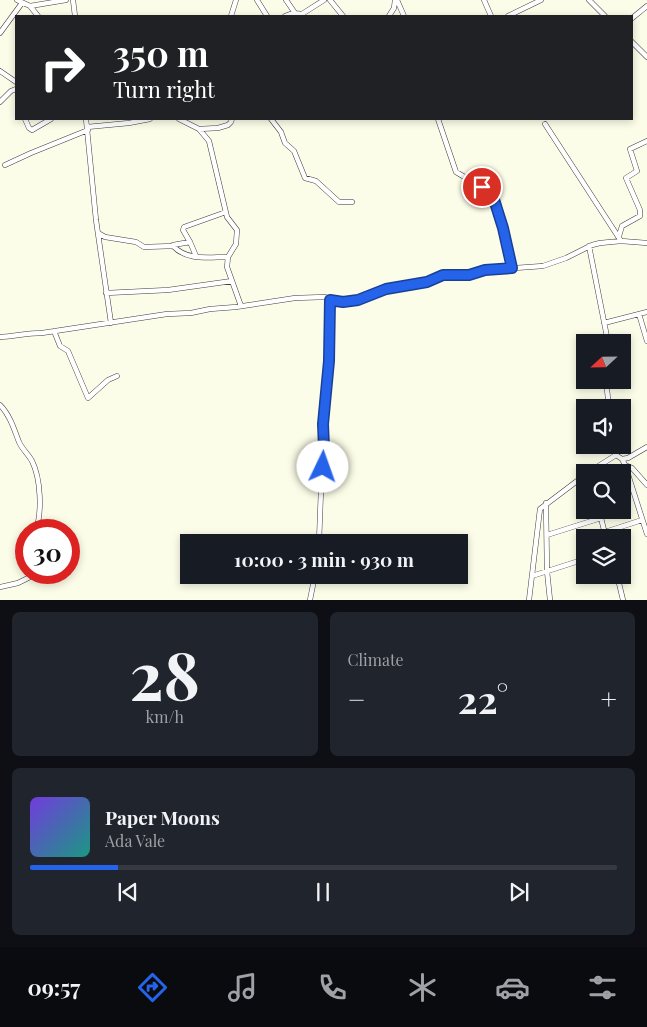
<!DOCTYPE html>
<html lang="en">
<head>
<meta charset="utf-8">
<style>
	:root { --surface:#171b24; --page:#20242c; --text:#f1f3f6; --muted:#9ea1a6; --line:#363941; --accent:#2563eb }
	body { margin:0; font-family:"Playfair Display",serif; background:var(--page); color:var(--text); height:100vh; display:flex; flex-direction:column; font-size:19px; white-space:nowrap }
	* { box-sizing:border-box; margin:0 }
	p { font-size:16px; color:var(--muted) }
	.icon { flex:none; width:28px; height:28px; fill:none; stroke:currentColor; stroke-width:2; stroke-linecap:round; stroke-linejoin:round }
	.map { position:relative; height:600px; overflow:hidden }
	.details { display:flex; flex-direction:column; gap:12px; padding:12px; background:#0d0f14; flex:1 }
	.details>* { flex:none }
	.guide { position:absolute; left:15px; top:15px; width:618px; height:105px; border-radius:0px; box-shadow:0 2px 8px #0003; background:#202124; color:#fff; overflow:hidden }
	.needle { width:32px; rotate:248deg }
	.fabs { position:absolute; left:576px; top:334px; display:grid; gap:10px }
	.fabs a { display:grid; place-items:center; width:55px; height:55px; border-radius:0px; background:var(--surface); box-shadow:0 2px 8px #0003; font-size:25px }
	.speed { position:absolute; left:15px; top:519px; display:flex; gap:10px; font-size:25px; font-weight:700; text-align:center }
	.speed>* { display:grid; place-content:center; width:65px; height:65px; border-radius:50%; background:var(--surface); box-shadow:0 2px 8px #0003; line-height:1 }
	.speed .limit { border:8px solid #d22; background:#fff; color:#111 }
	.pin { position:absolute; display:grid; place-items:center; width:42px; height:42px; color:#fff; margin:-21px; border:2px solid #fff; border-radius:50%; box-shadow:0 1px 5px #0007 }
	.me { position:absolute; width:55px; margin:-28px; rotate:3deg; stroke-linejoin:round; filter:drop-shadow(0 0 4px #0008) }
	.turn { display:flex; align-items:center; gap:18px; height:105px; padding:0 15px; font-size:22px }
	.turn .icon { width:65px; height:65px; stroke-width:2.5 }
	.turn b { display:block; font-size:35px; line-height:42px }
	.big { font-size:38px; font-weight:700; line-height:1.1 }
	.details .widget { flex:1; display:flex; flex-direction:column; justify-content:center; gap:8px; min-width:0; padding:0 18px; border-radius:8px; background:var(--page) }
	.details .dial { align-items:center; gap:0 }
	.dial b { font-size:65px; line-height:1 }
	.song { display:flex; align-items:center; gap:15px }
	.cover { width:60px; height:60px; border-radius:8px; background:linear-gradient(135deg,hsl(260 70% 55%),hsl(170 70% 35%)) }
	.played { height:5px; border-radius:2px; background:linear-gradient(90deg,var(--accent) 15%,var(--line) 15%) }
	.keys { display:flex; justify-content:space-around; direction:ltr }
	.heat { display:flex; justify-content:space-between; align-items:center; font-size:28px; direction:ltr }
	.details .tiles { flex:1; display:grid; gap:12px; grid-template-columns:1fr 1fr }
	.widget:last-child { grid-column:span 2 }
	.trip { position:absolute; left:180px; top:534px; width:288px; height:50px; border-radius:0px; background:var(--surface); box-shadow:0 2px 8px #0003; font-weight:700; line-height:50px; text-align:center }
	.tabs { display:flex; height:80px; justify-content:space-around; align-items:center; background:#090b0e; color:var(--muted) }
	.tabs .icon { width:35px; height:35px }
	.tabs .active { color:var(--accent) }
	.tabs b { font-size:22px; color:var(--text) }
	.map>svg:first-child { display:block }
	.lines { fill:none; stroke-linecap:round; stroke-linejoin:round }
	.minor-casing { stroke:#3d3d3d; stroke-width:5.5 }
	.minor { stroke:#fff; stroke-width:4.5 }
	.route-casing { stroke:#184099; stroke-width:12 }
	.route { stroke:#2563eb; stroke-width:9 }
</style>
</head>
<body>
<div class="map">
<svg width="647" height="600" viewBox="0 0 647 600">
	<rect width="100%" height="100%" fill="#fcfde8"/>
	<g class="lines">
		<g class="minor-casing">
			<path id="minor" d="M 17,0 L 30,6 L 66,0
				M 73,0 L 75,16
				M 257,0 L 267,16
				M 286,0 L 295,13
				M 330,0 L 343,16
				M 397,0 L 404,16
				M 484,0 L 491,16
				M 589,0 L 605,16
				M 30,6 L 38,16
				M 231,16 L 236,0
				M 285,16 L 293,13 L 302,14 L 324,0
				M 389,16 L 394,8 L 395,0
				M 508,16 L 541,0
				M 631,19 L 647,6
				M 0,33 L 22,3
				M 631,41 L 647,57
				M 0,71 L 16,82
				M 0,102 L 11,91 L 16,89
				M 25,119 L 29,128 L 32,130 L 51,119
				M 86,119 L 96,220 L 111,323
				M 179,119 L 199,129 L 209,141 L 227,217 L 237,230 L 236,244 L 228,257 L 227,267 L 241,306
				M 271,119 L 281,132 L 285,143 L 294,151 L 305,178 L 316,181 L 339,202 L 352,202
				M 438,119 L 456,172 L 492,193 L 503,227 L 512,269
				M 545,124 L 621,241
				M 87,127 L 129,123 L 150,119
				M 199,129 L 218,128 L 228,125 L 231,122 L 232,119
				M 5,165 L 31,153 L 88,130
				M 98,233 L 105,237 L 136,242 L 144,247 L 173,246 C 187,261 208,257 228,257
				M 619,236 L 622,226 L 640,216 L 640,210 L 626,178 L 637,171 L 630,149 L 647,141
				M 190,242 L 183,230 L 184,227 L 226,212
				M 173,245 L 190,242 L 196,256
				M 589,246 L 608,342
				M 106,293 L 168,290 L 232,281
				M 639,314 L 647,341
				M 604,323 L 647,312
				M 54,331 L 60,346 L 68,351 L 88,398 L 108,380 L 117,376
				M 0,337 C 14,336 28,333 42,333 L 167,314 L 191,313 L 210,309 L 236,307 L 295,298 L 325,297 L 332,301 L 343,302 L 364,298 L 396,286 L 427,282 L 443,275 L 469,275 L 485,270 L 543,266 L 566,258 L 592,245 L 600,243 L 621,241 L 647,243
				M 606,380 L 609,408
				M 0,405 C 10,415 14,429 19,442 C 22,449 29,455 32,461 C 41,479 42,512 36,530
				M 616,455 L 622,459 L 625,465 L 647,534
				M 622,459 L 628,458 L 647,447
				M 625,465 L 632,468 L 647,485
				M 589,472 L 616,455 L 616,445
				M 546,503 L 547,571 L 550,600
				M 599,510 L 606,538
				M 605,532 L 642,520
				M 547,535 L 601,518
				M 319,542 L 321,490 L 325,448 L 324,405 L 329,361 L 330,300
				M 617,575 L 623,600
				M 532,576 L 585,559
				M 0,587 L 18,583 L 40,572
				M 310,600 L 315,575
				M 529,600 L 540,509 L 585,475"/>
		</g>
		<use href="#minor" class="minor"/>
	</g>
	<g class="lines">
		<g class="route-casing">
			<path id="route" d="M 323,467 L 324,448 L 323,424 L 329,361 L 330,300 L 343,302 L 358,300 L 386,289 L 427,282 L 443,275 L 469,275 L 485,270 L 512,268 L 503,228 L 492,193 L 482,187"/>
		</g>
		<use href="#route" class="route"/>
	</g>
</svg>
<div class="fabs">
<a><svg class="needle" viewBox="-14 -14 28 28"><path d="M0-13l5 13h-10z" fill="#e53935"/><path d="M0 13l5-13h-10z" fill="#9ea1a6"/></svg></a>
<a><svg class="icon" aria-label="sound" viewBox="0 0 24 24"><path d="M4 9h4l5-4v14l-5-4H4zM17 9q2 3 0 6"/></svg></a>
<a><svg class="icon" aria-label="search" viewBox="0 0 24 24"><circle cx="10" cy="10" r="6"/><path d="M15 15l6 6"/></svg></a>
<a><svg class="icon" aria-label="layers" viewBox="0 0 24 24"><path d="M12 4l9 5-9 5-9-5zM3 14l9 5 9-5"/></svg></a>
</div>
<div class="speed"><div class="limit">30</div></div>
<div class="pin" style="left:482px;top:187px;background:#d93025"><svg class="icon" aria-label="arrive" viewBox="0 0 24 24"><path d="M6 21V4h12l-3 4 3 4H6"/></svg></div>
<svg class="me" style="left:323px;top:467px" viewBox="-20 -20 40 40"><circle r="19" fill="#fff"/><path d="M0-13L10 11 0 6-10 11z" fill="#2563eb"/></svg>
<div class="trip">10:00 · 3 min · 930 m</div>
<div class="guide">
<div class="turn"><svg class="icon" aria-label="right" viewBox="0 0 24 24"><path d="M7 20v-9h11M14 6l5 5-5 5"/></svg><div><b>350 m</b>Turn right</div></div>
</div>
</div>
<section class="details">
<div class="tiles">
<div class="widget dial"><b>28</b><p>km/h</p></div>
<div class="widget"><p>Climate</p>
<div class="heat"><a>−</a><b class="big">22°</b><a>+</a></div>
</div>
<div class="widget">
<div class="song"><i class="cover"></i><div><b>Paper Moons</b><p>Ada Vale</p></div></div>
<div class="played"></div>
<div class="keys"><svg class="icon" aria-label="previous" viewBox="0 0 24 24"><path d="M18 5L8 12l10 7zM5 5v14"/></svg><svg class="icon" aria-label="pause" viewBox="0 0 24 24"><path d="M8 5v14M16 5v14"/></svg><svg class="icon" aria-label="next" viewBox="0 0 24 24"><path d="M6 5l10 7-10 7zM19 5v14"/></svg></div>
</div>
</div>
</section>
<nav class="tabs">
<b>09:57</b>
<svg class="icon active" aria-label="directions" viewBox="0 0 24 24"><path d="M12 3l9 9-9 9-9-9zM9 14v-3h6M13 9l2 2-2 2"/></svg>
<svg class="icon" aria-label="music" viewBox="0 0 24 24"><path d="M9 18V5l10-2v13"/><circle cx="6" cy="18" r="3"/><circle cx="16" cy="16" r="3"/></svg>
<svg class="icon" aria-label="phone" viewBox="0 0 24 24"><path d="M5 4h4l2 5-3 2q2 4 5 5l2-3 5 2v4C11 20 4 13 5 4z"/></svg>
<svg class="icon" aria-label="climate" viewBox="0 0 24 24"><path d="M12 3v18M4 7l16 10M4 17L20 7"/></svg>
<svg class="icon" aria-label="car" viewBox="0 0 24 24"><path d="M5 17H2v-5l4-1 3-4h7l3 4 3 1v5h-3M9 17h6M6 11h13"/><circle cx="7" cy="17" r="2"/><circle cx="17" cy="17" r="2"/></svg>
<svg class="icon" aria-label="filters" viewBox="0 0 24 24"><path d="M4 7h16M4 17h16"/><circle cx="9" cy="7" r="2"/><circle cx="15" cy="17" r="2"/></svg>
</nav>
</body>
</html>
